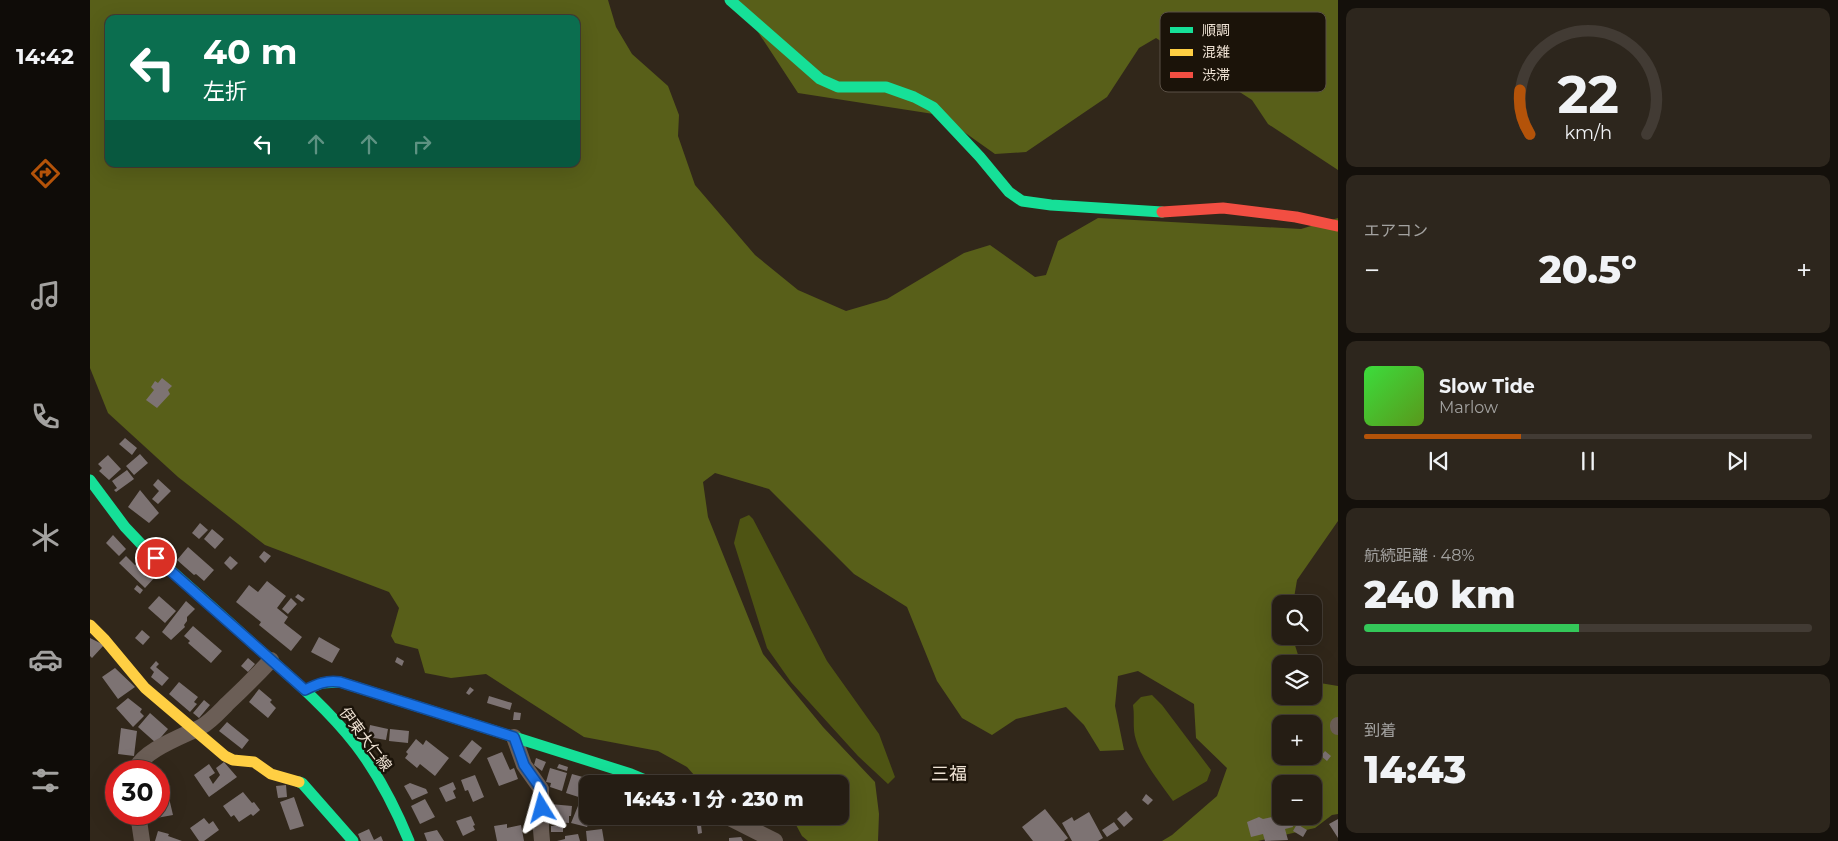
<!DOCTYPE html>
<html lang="ja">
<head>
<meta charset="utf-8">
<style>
	:root { --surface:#251d14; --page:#2d261d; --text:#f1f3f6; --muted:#a3a2a0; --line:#423b34; --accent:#b45309 }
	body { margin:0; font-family:Montserrat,"Noto Sans JP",sans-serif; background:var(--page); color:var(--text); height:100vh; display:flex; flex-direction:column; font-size:19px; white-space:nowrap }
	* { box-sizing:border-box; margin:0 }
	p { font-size:16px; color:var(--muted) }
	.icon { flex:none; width:28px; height:28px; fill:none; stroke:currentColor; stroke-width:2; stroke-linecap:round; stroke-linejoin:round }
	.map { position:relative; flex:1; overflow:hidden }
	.panel { display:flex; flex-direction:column; gap:8px; padding:8px; background:#14100b; width:500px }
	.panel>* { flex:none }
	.hud { position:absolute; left:15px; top:15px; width:475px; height:152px; border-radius:10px; box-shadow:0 5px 20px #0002,0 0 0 1px var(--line); background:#0b6e4f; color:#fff; overflow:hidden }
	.controls { position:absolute; left:1182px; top:595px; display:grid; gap:10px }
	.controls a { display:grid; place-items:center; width:50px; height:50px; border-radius:10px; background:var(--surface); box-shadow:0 5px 20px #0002,0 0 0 1px var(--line); font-size:25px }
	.speed { position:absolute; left:15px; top:760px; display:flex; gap:10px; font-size:25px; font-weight:700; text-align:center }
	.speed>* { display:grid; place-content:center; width:65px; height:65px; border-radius:50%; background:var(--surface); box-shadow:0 5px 20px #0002,0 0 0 1px var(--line); line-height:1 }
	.speed .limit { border:8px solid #d22; background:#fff; color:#111 }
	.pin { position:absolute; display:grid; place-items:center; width:42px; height:42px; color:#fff; margin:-21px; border:2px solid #fff; border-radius:50%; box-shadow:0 1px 5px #0007 }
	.me { position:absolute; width:55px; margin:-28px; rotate:352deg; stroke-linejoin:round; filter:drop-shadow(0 0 4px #0008) }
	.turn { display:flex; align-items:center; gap:18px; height:105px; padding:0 15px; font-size:22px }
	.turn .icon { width:65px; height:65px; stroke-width:2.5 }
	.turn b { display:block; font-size:35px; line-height:42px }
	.lanes { display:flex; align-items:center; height:48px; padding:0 15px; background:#0003; justify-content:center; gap:25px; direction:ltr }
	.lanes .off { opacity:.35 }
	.big { font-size:38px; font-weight:800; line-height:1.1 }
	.panel .tile { flex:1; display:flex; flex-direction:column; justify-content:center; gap:8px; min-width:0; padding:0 18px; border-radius:10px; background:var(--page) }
	.panel .dial { align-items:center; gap:0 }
	.dial svg { height:130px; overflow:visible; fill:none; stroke:var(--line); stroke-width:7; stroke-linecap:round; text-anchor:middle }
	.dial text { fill:var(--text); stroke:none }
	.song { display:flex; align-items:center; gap:15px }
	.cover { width:60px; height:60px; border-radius:8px; background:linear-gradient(135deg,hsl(120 70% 55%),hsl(90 70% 35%)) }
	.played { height:5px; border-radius:2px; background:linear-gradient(90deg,var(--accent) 35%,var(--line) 35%) }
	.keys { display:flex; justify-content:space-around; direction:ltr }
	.heat { display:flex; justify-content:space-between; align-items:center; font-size:28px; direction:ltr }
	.charge { height:8px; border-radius:4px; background:linear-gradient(90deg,#34c759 48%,var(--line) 0) }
	.trip { position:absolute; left:489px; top:775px; width:270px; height:50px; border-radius:10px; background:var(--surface); box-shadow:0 5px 20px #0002,0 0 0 1px var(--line); font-weight:800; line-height:50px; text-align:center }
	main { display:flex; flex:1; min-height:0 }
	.tab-bar { display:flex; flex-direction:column; width:90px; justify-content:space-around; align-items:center; background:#0f0c08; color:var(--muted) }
	.tab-bar .icon { width:35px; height:35px }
	.tab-bar .current { color:var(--accent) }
	.tab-bar b { font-size:22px; color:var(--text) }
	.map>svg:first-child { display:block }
	.green { fill:#4e5413 }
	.forest { fill:#585f19; fill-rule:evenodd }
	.building { fill:#7d7373 }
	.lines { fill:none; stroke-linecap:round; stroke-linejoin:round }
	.street { stroke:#6b5e56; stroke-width:16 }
	.fast { stroke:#16e098; stroke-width:11 }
	.slow { stroke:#ffcf43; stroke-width:11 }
	.jam { stroke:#f24e42; stroke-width:11 }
	.route-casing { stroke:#114b97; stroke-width:12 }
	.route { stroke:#1a73e8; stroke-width:9 }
	.labels { text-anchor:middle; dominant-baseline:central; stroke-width:5; stroke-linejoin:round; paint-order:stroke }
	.street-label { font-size:15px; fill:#efe2d4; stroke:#1b1309 }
	.quarter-label { font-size:18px; fill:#efe2d4; stroke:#1b1309 }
	.key { fill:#1b1309; stroke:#5b5146; stroke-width:1 }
	.key-label { font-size:14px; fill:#efe2d4 }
</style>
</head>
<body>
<main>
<nav class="tab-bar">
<b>14:42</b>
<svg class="icon current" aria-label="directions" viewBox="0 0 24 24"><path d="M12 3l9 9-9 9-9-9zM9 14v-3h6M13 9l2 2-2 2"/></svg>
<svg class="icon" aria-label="music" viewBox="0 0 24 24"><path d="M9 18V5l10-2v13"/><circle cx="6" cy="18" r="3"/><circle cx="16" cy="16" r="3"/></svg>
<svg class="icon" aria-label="phone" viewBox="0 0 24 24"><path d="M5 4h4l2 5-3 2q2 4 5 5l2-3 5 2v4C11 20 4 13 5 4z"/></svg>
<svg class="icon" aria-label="climate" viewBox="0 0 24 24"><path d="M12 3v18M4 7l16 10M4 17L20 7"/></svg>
<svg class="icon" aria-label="car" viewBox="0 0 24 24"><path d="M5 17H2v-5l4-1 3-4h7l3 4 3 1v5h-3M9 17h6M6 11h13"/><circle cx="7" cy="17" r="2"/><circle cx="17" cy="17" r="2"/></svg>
<svg class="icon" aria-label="filters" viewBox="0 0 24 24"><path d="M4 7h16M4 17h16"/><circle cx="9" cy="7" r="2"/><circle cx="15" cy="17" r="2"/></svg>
</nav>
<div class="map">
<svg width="1248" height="841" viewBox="0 0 1248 841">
	<rect width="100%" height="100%" fill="#31271a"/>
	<path class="green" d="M 659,515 L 663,519 L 737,661 L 789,734 L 805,777 L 798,784 L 768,756 L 701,682 L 677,648 L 644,543 L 650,519 Z
		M 1062,695 L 1072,705 L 1121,770 L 1117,781 L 1083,801 C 1071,784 1052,761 1046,740 C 1042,728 1045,717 1043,705 L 1051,697 Z"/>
	<path class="forest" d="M 0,0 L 518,0 L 526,27 L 542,54 L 578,86 L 589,115 L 588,136 L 605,185 L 665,255 L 708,290 L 756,311 L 797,299 L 874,253 L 900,245 L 945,277 L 956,275 L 968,241 L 1008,218 L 1211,229 L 1248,218 L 1248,521 L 1207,580 L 1203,604 L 1191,604 L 1191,636 L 1202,636 L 1211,664 L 1191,664 L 1191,696 L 1224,696 L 1224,682 L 1248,686 L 1248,814 L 1242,815 L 1225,828 L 1168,841 L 1072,841 L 1082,835 L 1127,796 L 1137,768 L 1106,738 L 1104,704 L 1048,671 L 1028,676 L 1025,706 L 1034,750 L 1010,751 L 994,725 L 976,707 L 926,719 L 902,735 L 872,718 L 847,681 L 817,607 L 764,574 L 679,489 L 625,473 L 613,482 L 618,517 L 673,654 L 733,727 L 785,782 L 789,814 L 788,841 L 718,841 L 712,836 L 705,823 L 694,816 L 750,816 L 750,784 L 612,784 L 597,767 L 568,751 L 494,737 L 396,674 L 361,678 L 335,673 L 328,649 L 305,643 L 301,636 L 309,608 L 299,592 L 175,545 L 88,477 L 18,413 L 0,368 ZM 19,19 L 486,19 L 486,164 L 19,164 ZM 1191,724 L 1224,724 L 1224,756 L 1191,756 ZM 1191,784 L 1224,784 L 1224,816 L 1191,816 Z
		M 647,0 L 1248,0 L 1248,170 L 1178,124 L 1162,100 L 1066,38 L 1049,48 L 1017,97 L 936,152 L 905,154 L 850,115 L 708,93 Z"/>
	<path class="building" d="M 72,378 L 82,386 L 78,390 L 80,394 L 67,408 L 56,400 L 64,390 L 61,387 L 65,381 L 68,383 Z
		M 35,438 L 47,448 L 42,455 L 29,444 Z
		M 50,454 L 58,463 L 44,475 L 36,466 Z
		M 18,455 L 31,469 L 19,480 L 9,471 L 12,468 L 8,464 Z
		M 37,470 L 44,479 L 26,492 L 24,490 L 27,488 L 22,481 Z
		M 68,479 L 81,491 L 68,504 L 62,499 L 69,491 L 63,485 Z
		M 50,490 L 69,513 L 59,523 L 38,507 Z
		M 110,523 L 118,530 L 109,539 L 102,533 Z
		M 122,529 L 134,539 L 125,549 L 114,539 Z
		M 23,535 L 36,549 L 29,556 L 16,543 Z
		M 98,547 L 124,570 L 114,581 L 106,574 L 104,575 L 87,560 Z
		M 174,551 L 181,556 L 175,563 L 169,557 Z
		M 36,556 L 45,565 L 49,561 L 66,576 L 55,588 L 29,563 Z
		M 140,556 L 148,563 L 141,570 L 134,563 Z
		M 177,581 L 196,596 L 187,608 L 198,617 L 194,623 L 212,637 L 201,651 L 169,625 L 171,622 L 146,602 L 159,585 L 168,592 Z
		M 47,585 L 53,590 L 50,594 L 44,589 Z
		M 208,594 L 215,599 L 212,602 L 205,597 Z
		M 69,596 L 86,611 L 75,623 L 58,608 Z
		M 201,598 L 207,604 L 198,614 L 192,609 Z
		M 96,601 L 105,609 L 97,617 L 97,621 L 94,625 L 95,627 L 81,640 L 72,632 Z
		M 103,626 L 132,651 L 121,663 L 98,643 L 100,641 L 94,636 Z
		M 52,630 L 60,637 L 53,645 L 45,638 Z
		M 229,637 L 250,649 L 242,663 L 221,652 Z
		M 0,638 L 14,645 L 2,658 L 0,656 Z
		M 307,657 L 314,661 L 312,666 L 305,662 Z
		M 158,658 L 165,664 L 158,672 L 151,666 Z
		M 66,661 L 69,664 L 66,667 L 79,678 L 72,686 L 61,677 L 64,672 L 60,668 Z
		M 25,668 L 45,687 L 28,699 L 12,677 Z
		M 89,682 L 108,697 L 104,702 L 107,704 L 100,712 L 79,694 Z
		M 380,687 L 384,690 L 379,695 L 376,693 Z
		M 169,689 L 182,700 L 180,702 L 186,708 L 178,718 L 159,702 Z
		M 399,696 L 422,703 L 420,710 L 397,703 Z
		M 38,698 L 52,709 L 50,712 L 54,716 L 43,727 L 26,708 Z
		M 114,700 L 120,705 L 109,718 L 103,713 Z
		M 424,712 L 431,713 L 430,720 L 423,720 Z
		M 60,713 L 78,729 L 66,743 L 48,727 Z
		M 137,722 L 159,740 L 152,749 L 129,731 Z
		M 280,725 L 298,729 L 296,740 L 278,737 Z
		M 31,728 L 47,731 L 44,756 L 28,754 Z
		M 300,729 L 319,731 L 318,743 L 299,741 Z
		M 326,739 L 333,745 L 336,740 L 359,758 L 345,776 L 330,764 L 327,768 L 315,758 L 318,754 L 316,752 Z
		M 382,740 L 392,748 L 380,764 L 369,756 Z
		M 1224,745 L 1229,745 L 1229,752 L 1224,752 Z
		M 1235,751 L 1241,756 L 1237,761 L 1231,756 Z
		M 412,752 L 420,770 L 424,768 L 428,779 L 409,786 L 397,758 Z
		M 446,758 L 456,762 L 452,771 L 444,765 Z
		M 134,762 L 147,777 L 119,797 L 104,775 L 119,764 L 125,773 L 119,777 L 123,784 L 130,775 L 126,768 Z
		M 469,764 L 478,767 L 477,771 L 467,768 Z
		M 460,768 L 477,773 L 472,791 L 460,787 L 461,783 L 456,782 Z
		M 482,774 L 507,781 L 506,784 L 498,784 L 498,800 L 476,793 Z
		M 385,775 L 394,797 L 383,802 L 378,790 L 375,791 L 371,780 Z
		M 363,782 L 366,789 L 363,791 L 366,798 L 356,802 L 349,788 Z
		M 320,783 L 336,789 L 338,793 L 322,800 L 314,786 Z
		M 196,785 L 197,797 L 188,798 L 186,786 Z
		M 153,792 L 162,803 L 164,802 L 170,810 L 163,816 L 161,814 L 149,822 L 144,815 L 141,817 L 133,806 Z
		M 1056,794 L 1063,800 L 1058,805 L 1052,800 Z
		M 204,797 L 214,826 L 200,830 L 190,802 Z
		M 79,798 L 83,815 L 61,819 L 60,814 L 69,814 L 69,800 Z
		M 335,799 L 345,817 L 330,824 L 321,806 Z
		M 490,801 L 498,804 L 498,816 L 502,816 L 497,827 L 481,823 Z
		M 460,804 L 482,806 L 481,816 L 479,816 L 479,823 L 459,821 Z
		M 955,809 L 978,838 L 974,841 L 943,841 L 932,827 Z
		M 1036,811 L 1043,819 L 1034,827 L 1027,819 Z
		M 999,812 L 1013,838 L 1008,841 L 982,841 L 972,823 L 982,817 L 984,821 Z
		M 1191,815 L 1194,819 L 1197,818 L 1199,823 L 1202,822 L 1203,827 L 1195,829 L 1198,840 L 1175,841 L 1173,834 L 1161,837 L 1157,822 L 1169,817 L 1173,819 Z
		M 381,816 L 385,825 L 383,826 L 385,830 L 373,836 L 366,821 Z
		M 545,816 L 564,816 L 564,821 L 545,821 Z
		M 114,818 L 119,824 L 123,821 L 129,830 L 114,841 L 109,841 L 100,828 Z
		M 1248,819 L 1248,838 L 1239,824 Z
		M 1024,822 L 1029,829 L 1017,837 L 1012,830 Z
		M 417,824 L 417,828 L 431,825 L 434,841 L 407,841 L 404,826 Z
		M 1207,824 L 1217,830 L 1213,837 L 1203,831 Z
		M 611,825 L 612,833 L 608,834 L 607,826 Z
		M 461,826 L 473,826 L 473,832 L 461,832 Z
		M 279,829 L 284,840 L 291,836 L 293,841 L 271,841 L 268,834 Z
		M 512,829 L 514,841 L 497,841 L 496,831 Z
		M 347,830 L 354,841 L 337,841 L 334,833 Z
		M 68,831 L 79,834 L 78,836 L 92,841 L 65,841 Z
		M 488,834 L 490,841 L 467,841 L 475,839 L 475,836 Z
		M 651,837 L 653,841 L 639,841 L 639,838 Z"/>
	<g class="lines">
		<path class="street" d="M 1248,725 L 1248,727
			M 424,737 L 434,765 L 451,789 L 451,830 L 452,841
			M 45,771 C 51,751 93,736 111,727 C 121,721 129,712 137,704 C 152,690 167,675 181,660
			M 48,814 L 52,841
			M 636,816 L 685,841"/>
		<path class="fast" d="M 640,0 L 730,79 L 748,87 L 796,87 L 824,97 L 843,107 L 890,157 L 919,192 L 932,201 L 961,205 L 1072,212
			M 0,480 L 35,527 L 53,546 C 92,580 131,615 169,649 C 203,679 238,709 266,745 C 288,774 305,807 319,841
			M 215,690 L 232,683 L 250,682 L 541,774 L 565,784
			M 209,782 L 212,783 L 263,841"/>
		<path class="slow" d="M 0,625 L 15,640 L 55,688 L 135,756 L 143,760 L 164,762 L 181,774 L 209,782"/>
		<path class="jam" d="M 1072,212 L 1133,208 L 1206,217 L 1248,226"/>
	</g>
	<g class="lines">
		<g class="route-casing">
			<path id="route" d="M 66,558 L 215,690 C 227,684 236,680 250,682 L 424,737 L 434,765 L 451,789 L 452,808"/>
		</g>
		<use href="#route" class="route"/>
	</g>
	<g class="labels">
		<g class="street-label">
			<text transform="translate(276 739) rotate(53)">伊東大仁線</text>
		</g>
		<g class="quarter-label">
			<text x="859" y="774">三福</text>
		</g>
	</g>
	<rect x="1070" y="12" width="166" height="80" rx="8" class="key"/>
	<rect x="1080" y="27" width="23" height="6" fill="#16e098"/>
	<rect x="1080" y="49" width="23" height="7" fill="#ffcf43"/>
	<rect x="1080" y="72" width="23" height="6" fill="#f24e42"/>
	<g class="key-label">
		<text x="1112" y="35">順調</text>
		<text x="1112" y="57">混雑</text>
		<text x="1112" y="80">渋滞</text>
	</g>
</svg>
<div class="controls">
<a><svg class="icon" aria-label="search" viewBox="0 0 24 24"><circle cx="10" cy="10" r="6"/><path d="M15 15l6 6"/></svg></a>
<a><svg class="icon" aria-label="layers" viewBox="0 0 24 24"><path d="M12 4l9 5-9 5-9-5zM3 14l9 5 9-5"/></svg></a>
<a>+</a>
<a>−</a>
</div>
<div class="speed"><div class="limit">30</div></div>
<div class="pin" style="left:66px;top:558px;background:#d93025"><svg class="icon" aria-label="arrive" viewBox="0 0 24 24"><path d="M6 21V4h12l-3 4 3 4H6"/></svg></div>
<svg class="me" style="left:452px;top:808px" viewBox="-20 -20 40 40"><path d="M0-17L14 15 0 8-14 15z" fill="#1a73e8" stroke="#fff" stroke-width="4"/></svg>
<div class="trip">14:43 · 1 分 · 230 m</div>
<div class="hud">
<div class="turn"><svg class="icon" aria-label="left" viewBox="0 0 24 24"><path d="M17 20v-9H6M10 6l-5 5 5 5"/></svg><div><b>40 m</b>左折</div></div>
<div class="lanes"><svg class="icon" aria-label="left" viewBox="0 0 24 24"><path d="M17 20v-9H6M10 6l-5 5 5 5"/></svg><svg class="icon off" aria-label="ahead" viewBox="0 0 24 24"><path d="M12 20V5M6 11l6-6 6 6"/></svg><svg class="icon off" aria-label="ahead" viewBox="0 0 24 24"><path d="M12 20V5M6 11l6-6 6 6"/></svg><svg class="icon off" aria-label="right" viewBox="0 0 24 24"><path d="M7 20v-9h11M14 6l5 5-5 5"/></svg></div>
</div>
</div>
<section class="panel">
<div class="tile dial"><svg viewBox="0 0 100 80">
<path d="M14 69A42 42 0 1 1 86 69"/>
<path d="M14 69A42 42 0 0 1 8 42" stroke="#b45309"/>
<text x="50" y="56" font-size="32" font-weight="700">22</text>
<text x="50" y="72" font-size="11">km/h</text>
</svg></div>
<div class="tile"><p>エアコン</p>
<div class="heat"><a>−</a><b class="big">20.5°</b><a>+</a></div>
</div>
<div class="tile">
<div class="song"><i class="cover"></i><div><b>Slow Tide</b><p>Marlow</p></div></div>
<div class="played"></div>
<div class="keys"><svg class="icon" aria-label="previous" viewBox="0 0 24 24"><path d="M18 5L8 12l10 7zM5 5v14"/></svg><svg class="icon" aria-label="pause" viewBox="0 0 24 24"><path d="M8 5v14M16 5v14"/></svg><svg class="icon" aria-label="next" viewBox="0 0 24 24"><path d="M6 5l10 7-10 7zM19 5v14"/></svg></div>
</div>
<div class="tile"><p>航続距離 · 48%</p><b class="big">240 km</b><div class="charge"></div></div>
<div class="tile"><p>到着</p><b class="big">14:43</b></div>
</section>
</main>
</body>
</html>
